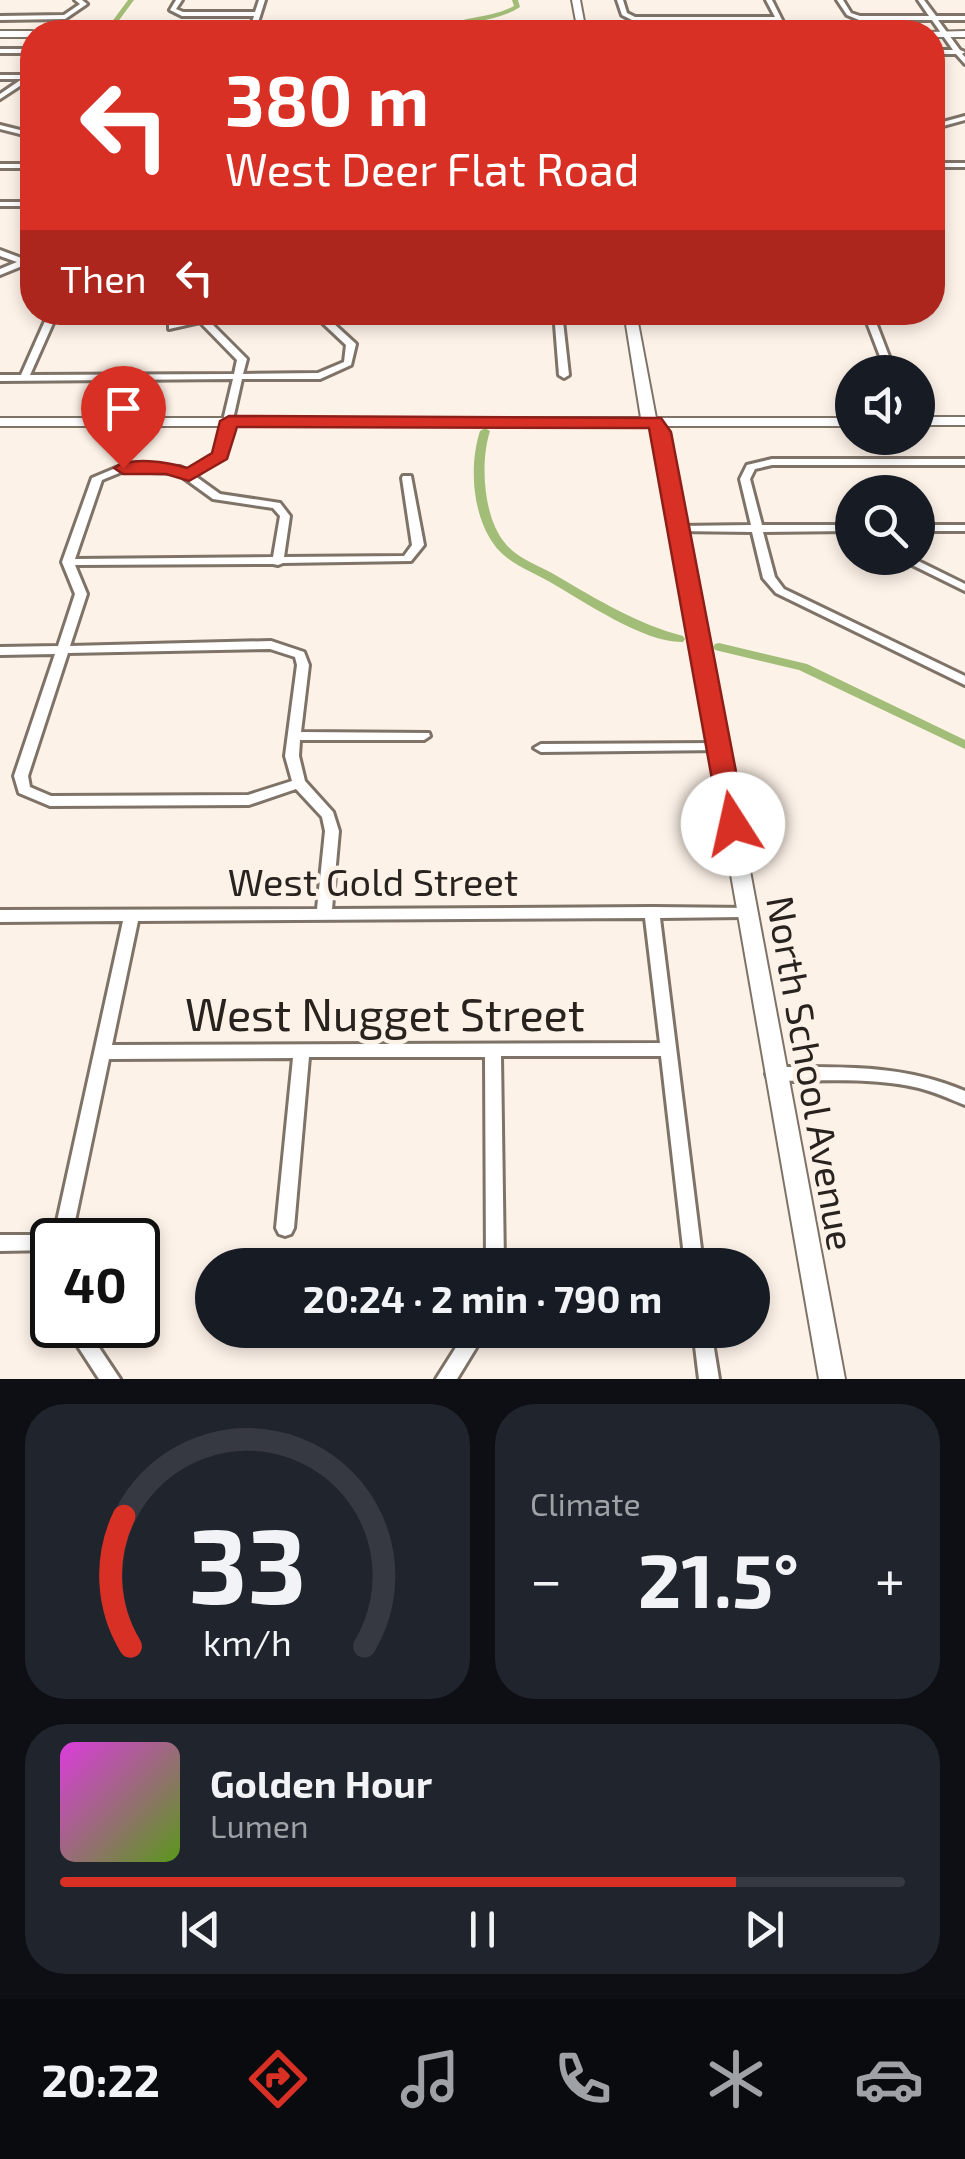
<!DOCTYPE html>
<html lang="en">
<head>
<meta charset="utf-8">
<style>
	:root { --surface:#171b24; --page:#20242c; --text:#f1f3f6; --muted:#9ea1a6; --line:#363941; --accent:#d93025 }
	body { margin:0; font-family:"Exo 2",sans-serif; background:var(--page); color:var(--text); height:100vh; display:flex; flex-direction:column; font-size:38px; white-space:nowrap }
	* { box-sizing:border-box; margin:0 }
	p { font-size:32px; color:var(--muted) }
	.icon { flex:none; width:55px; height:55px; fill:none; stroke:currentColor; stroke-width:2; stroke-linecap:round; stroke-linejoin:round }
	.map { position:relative; height:1379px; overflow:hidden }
	.drawer { display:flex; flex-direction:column; gap:25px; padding:25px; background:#0d0f14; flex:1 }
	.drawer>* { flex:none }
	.banner { position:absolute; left:20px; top:20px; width:925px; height:305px; border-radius:40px; box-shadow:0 5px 15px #0003; background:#d93025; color:#fff; overflow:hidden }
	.buttons { position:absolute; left:835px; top:355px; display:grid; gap:20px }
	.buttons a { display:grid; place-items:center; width:100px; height:100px; border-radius:50%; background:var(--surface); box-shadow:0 5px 15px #0003; font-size:50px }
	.speed { position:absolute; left:30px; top:1218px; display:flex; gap:20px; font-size:50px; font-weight:700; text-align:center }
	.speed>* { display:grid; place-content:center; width:130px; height:130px; border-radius:50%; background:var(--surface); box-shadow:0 5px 15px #0003; line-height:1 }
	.speed .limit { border:5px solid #111; border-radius:15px; background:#fff; color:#111 }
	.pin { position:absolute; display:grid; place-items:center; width:85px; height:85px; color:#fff; margin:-102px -42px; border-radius:50% 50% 50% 0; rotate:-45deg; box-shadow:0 0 10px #0007 }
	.pin .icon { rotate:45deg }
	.me { position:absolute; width:110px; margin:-55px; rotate:350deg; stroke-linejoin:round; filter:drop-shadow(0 0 8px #0008) }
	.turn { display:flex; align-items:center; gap:35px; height:210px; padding:0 40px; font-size:45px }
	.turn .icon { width:130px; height:130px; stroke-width:2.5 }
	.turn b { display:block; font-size:70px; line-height:85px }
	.then { display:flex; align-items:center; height:95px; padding:0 40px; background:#0003; gap:20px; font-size:38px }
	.big { font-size:75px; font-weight:700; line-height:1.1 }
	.drawer .card { flex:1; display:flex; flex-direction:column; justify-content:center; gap:15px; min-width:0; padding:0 35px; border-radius:40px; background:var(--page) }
	.drawer .dial { align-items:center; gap:0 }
	.dial svg { height:260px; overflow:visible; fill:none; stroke:var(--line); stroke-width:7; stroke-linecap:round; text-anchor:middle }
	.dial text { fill:var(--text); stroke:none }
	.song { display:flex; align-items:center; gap:30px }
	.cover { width:120px; height:120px; border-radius:15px; background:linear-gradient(135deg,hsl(300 70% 55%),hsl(90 70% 35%)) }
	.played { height:10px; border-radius:5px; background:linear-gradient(90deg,var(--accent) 80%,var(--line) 80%) }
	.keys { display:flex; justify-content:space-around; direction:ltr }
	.heat { display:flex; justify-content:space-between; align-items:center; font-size:55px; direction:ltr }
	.drawer .tiles { flex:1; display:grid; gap:25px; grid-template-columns:1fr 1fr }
	.card:last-child { grid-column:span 2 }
	.trip { position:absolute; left:195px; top:1248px; width:575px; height:100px; border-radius:50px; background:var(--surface); box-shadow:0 5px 15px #0003; font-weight:700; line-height:100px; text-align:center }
	.dock { display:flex; height:160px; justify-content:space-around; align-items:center; background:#090b0e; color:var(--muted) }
	.dock .icon { width:70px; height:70px }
	.dock .selected { color:var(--accent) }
	.dock b { font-size:45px; color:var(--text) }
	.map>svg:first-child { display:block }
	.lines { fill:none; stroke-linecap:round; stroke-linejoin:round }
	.canal { fill:#a2bd77; fill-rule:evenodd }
	.street-casing { stroke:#7f7368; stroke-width:6 }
	.secondary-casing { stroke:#7f7368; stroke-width:4 }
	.street { fill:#fff; fill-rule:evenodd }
	.secondary { fill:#fff; fill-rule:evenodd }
	.route { fill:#d93025; stroke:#8d1f18; stroke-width:2.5 }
	.labels { text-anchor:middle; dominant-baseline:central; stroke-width:9; stroke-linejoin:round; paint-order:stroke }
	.street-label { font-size:38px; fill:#28231f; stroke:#fdf2e8 }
	.near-street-label { font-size:45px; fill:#28231f; stroke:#fdf2e8 }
</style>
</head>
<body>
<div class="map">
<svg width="965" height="1379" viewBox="0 0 965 1379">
	<rect width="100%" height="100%" fill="#fdf2e8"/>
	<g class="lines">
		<path class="canal" d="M 128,0 L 134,0 L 117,23 L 129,32 L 123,32 L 111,23 Z
			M 512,0 L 518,0 L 520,7 C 497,22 468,20 443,32 L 440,30 C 462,15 490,19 514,6 Z
			M 485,428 L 490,431 C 480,462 483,517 505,543 C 517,559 540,566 557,576 C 598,600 637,624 683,636 L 685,639 L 683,642 C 644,643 585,602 550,582 C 531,571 506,563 493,543 C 472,513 469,465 480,431 Z
			M 719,643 L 807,664 L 965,740 L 965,749 L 799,670 L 715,650 L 713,647 L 715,644 Z"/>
		<g class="street-casing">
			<path id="street" d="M 75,0 L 82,0 L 87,4 L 65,19 L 0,20 L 0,16 L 64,15 L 80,4 Z
				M 176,0 L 182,0 L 176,9 L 183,12 L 255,12 L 259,0 L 265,0 L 255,32 L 249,32 L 254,16 L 182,16 L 170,10 Z
				M 617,0 L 623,0 L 627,13 L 635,17 L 775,17 L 766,0 L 772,0 L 788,32 L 782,32 L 776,21 L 634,21 L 622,15 Z
				M 837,0 L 843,0 L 851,13 L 860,16 L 929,16 L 918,0 L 924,0 L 936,16 L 965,16 L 965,20 L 938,20 L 960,50 L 965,52 L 962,54 L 965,57 L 965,64 L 956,54 L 932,54 L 932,50 L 953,50 L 932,20 L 859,20 L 847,15 Z
				M 0,49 L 32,49 L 32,53 L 0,53 Z
				M 32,73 L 32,78 L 0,99 L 0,94 L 22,79 L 0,79 L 0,75 L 27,75 Z
				M 965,116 L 965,120 L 932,129 L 932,125 Z
				M 0,125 L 32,133 L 32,137 L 0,129 Z
				M 932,163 L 965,163 L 965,167 L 932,167 Z
				M 0,164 L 32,164 L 32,168 L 0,168 Z
				M 0,202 L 32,202 L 32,206 L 0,206 Z
				M 0,250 L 24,259 L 32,257 L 32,262 L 0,275 L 0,269 L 17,262 L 0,256 Z
				M 49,312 L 58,312 L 30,375 L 234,374 L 237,360 L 200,322 L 169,329 L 169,325 L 195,318 L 190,312 L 200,312 L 247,359 L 243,374 L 318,373 L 344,362 L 346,345 L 311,312 L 321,312 L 356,344 L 351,365 L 320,379 L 242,379 L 225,455 L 195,476 L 220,494 L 280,503 L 290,516 L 284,557 L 404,556 L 412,545 L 402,478 L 403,476 L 411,476 L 424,545 L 411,561 L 283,563 L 278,565 L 273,564 L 75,565 L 87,594 L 70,646 L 271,641 L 304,652 L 309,665 L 301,732 L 429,733 L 430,736 L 424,740 L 300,740 L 299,756 L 305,781 L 333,812 L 339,831 L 332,909 L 652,907 L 750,908 L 752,912 L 750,916 L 745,917 L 660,918 L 703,1265 L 685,1265 L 661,1056 L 501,1056 L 504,1265 L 486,1265 L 485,1057 L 309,1057 L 294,1228 L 291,1234 L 285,1236 L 279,1234 L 276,1228 L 293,1058 L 109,1059 L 71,1240 L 52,1240 L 52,1250 L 0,1251 L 0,1235 L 54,1235 L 123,921 L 0,922 L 0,910 L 317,909 L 325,831 L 322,817 L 296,789 L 249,805 L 50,806 L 19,793 L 14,776 L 55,654 L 0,655 L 0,647 L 58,646 L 75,594 L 62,562 L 92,478 L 123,465 L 180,467 L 189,471 L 215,454 L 233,379 L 0,381 L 0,375 L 21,375 ZM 124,471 L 177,473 L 213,499 L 273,508 L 280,516 L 273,557 L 75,559 L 102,480 ZM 270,649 L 295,657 L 297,665 L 285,756 L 292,781 L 248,795 L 51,796 L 30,787 L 28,776 L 68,653 ZM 645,918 L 660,1043 L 112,1045 L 138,921 Z
				M 554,312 L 562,312 L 569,375 L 564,378 L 559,375 Z
				M 863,312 L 872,312 L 895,372 L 886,372 Z
				M 772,459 L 965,459 L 965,465 L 772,465 L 755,469 L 750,479 L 762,525 L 852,525 L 852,531 L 763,532 L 775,577 L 784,589 L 965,676 L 965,685 L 776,593 L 763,578 L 752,532 L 675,531 L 674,529 L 679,526 L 751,525 L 740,479 L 747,465 Z
				M 918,525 L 965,525 L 965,531 L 918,531 Z
				M 898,558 L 912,558 L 965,584 L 965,591 Z
				M 719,743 L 726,747 L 724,750 L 541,752 L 534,748 L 541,744 Z
				M 774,1067 C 840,1067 903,1064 965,1091 L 965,1105 C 950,1099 935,1092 919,1088 C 872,1077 822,1081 774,1081 L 768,1079 L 766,1074 L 768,1069 Z
				M 64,1325 L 84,1325 L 120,1379 L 99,1379 Z
				M 467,1330 L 487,1330 L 457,1379 L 436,1379 Z
				M 693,1330 L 711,1330 L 719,1379 L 699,1379 Z"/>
		</g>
		<g class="secondary-casing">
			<path id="secondary" d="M 572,0 L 580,0 L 586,32 L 578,32 Z
				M 0,31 L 32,31 L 35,32 L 32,32 L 32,37 L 0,37 Z
				M 965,31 L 965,37 L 932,37 L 932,32 L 929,32 Z
				M 624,312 L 636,312 L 656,418 L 852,418 L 852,426 L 663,426 L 668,432 L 845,1379 L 819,1379 L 654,433 L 648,426 L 0,426 L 0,418 L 641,418 Z
				M 918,417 L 965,417 L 965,425 L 918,425 Z"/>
		</g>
		<use href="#street" class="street"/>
		<use href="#secondary" class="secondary"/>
	</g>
	<path class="route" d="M 229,416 L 661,418 L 671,432 L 746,824 L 742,830 L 733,833 L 720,824 L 649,428 L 237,427 L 227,459 L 189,481 L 166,474 L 123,474 L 114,468 C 130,456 168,462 187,468 L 212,453 L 220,421 Z"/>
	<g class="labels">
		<g class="street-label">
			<text x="373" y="881">West Gold Street</text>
			<text transform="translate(812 1073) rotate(80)">North School Avenue</text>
		</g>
		<g class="near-street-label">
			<text x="385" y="1013">West Nugget Street</text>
		</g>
	</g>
</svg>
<div class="buttons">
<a><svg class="icon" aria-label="sound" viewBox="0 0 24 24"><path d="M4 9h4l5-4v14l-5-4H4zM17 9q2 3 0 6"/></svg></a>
<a><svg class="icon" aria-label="search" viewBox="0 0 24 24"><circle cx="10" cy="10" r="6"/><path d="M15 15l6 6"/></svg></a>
</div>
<div class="speed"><div class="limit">40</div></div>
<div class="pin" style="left:123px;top:468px;background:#d93025"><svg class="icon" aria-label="arrive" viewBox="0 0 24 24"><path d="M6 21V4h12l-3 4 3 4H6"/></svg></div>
<svg class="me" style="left:733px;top:824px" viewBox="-20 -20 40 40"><circle r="19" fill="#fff"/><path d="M0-13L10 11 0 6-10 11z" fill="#d93025"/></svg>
<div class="trip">20:24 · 2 min · 790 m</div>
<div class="banner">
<div class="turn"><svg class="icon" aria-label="left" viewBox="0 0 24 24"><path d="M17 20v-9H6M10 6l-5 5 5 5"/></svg><div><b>380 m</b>West Deer Flat Road</div></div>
<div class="then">Then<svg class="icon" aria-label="left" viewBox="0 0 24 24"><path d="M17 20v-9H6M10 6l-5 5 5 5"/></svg></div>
</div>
</div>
<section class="drawer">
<div class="tiles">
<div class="card dial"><svg viewBox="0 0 100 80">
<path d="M14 69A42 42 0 1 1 86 69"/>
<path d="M14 69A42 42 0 0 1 12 29" stroke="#d93025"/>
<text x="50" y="56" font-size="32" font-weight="700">33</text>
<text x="50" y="72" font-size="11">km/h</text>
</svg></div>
<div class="card"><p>Climate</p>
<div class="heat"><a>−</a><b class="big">21.5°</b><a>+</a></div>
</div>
<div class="card">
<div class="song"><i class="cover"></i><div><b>Golden Hour</b><p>Lumen</p></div></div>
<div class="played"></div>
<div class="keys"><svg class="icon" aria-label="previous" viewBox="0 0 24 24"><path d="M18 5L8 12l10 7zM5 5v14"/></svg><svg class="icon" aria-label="pause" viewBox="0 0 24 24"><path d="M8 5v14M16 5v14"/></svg><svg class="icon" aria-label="next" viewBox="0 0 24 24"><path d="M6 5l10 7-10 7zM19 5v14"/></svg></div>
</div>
</div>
</section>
<nav class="dock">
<b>20:22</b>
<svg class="icon selected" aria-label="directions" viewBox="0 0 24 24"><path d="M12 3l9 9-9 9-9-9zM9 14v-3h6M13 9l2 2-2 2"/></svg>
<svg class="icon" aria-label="music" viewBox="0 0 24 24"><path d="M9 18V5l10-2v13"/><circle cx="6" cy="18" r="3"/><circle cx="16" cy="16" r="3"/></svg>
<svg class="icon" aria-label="phone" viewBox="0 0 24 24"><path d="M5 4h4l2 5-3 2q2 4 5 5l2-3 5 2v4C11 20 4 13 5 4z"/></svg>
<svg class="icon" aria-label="climate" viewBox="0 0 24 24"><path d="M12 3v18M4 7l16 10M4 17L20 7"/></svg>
<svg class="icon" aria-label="car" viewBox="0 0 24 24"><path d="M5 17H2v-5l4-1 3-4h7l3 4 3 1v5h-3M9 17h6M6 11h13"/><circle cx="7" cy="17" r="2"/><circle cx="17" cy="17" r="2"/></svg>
</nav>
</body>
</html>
